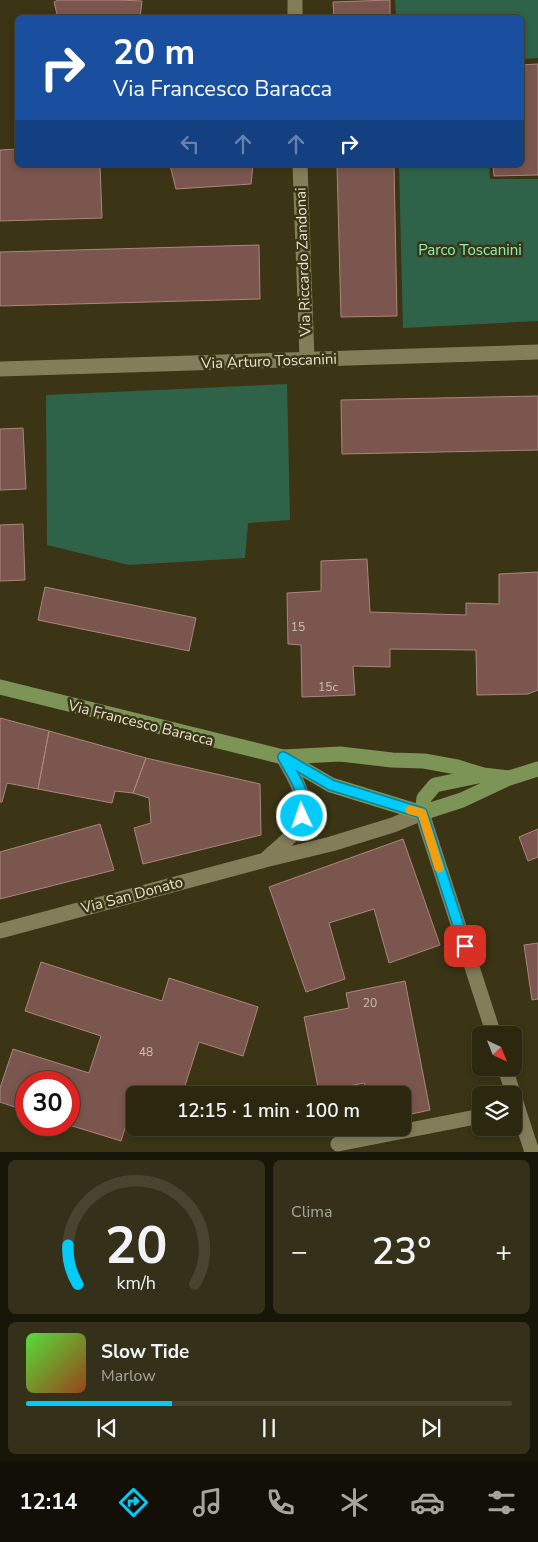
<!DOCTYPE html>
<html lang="it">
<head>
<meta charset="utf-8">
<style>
	:root { --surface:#2c2810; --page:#343019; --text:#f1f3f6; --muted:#a6a69f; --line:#484430; --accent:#03cbf9 }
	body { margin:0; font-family:"Nunito Sans",sans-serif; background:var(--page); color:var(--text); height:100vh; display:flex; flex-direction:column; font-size:19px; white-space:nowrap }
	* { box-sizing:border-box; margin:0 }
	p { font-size:16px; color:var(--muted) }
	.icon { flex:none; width:28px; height:28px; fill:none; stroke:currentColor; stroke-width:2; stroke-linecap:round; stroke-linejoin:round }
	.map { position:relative; height:1152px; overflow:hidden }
	.details { display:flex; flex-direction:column; gap:8px; padding:8px; background:#181609; flex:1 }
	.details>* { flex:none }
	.guide { position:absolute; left:15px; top:15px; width:509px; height:152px; border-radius:8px; box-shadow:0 2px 8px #0003,0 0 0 1px var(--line); background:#1a4fa0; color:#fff; overflow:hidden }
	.needle { width:32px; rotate:137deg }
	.fabs { position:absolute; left:472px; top:1026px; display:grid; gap:10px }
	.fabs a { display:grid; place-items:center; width:50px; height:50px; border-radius:8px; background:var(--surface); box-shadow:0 2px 8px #0003,0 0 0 1px var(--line); font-size:25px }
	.speed { position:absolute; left:15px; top:1071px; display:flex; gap:10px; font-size:25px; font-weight:700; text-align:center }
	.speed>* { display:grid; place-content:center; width:65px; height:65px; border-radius:50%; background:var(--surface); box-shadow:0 2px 8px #0003,0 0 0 1px var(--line); line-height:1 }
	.speed .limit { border:8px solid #d22; background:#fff; color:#111 }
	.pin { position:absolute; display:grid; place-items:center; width:42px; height:42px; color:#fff; margin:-21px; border-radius:10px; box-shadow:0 2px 8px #0006 }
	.me { position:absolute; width:55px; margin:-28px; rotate:357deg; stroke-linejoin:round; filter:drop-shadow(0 0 4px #0008) }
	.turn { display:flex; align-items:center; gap:18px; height:105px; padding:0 15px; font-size:22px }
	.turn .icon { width:65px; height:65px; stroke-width:2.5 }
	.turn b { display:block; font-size:35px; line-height:42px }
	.lanes { display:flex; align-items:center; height:48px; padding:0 15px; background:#0003; justify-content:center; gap:25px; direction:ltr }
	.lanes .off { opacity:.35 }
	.big { font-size:38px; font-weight:600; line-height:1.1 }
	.details .widget { flex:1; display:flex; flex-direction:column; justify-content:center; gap:8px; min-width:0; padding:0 18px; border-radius:8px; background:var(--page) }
	.details .dial { align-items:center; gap:0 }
	.dial svg { height:130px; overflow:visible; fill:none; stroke:var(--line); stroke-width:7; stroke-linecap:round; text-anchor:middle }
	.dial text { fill:var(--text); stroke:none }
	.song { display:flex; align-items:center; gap:15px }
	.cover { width:60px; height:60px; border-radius:8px; background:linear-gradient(135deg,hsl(110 70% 55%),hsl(20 70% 35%)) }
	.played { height:5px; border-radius:2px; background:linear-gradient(90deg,var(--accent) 30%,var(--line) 30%) }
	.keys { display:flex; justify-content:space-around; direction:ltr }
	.heat { display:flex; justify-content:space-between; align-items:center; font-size:28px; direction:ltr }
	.details .tiles { flex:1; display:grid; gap:8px; grid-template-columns:1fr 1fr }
	.widget:last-child { grid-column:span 2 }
	.trip { position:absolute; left:126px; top:1086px; width:285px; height:50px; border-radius:8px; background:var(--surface); box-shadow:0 2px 8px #0003,0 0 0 1px var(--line); font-weight:600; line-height:50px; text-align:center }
	.menu { display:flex; height:80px; justify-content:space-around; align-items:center; background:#121006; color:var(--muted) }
	.menu .icon { width:35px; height:35px }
	.menu .current { color:var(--accent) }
	.menu b { font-size:22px; color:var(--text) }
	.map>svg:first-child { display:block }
	.green { fill:#2e6349 }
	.building { fill:#7a564e; stroke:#ac857d }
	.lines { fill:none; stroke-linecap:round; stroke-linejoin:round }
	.minor { stroke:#837d5a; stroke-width:15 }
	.major { stroke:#7c9455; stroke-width:15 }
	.route-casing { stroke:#0284a2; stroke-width:12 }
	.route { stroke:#03cbf9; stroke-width:9 }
	.slow { stroke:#f59e0b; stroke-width:9 }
	.labels { text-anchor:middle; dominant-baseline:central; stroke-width:5; stroke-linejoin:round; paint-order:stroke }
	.number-label { font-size:12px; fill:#cbc0b0 }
	.park-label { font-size:15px; fill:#84f3ba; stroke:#3b3515 }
	.street-label { font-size:15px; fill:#e6e3d1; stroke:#3b3515 }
</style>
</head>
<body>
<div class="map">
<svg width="538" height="1152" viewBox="0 0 538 1152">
	<rect width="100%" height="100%" fill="#3b3515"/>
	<path class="green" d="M 395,0 L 538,0 L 538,58 L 521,59 L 521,18 L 396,17 Z
		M 399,165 L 489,165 L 490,179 L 538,179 L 538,321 L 403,328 Z
		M 287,384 L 290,520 L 248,523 L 245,558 L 129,565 L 47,545 L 46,395 Z"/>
	<path class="building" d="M 58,0 L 119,0 L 142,1 L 140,18 L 58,18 L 54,2 Z
		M 390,0 L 390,18 L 334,18 L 333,2 Z
		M 538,64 L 538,175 L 494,176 L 493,165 L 521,165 L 521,65 Z
		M 18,149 L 18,165 L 100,165 L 102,218 L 0,221 L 0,150 Z
		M 170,165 L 253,165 L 251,184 L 176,189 Z
		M 337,165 L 394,165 L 397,316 L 341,317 Z
		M 259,245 L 260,299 L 0,306 L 0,252 Z
		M 538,396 L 538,450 L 342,454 L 341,400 Z
		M 23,428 L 26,489 L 0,490 L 0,429 Z
		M 23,524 L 25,580 L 0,581 L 0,525 Z
		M 367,559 L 370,612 L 466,615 L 466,603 L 499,604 L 499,574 L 538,572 L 538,690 L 528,694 L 477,695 L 476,650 L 390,649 L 390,667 L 353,666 L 355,695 L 302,697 L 301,645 L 288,644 L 287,593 L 321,591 L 321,561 Z
		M 45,587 L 196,618 L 189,651 L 38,620 Z
		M 0,718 L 49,731 L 38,789 L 7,783 L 2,802 L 0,802 Z
		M 49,731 L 146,758 L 133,793 L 115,791 L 112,803 L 38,789 Z
		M 146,758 L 260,784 L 261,835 L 143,864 L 134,828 L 151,823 L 149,798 L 133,793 Z
		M 100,824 L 114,870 L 0,899 L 0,852 Z
		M 538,829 L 538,857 L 528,861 L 519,837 Z
		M 403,839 L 440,945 L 389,963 L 374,909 L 329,923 L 345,979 L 306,992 L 269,887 Z
		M 538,943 L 538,999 L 532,1000 L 524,945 Z
		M 41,962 L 162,1001 L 169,978 L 258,1007 L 243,1056 L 199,1042 L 182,1095 L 135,1095 L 135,1124 L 127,1122 L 121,1141 L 69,1125 L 69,1082 L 26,1082 L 26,1111 L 0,1102 L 0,1088 L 13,1049 L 89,1073 L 101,1036 L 25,1011 Z
		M 405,981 L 430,1110 L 402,1116 L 402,1095 L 367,1095 L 364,1083 L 319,1092 L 304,1017 L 349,1008 L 346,993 Z"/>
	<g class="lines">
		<path class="minor" d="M 295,0 L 295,18
			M 300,165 L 307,359
			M 0,369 L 538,352
			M 266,859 C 275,850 287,842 294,832 C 314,806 297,781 283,757
			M 0,931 L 265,860 L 331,844 L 393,825 L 422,813 L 494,1035
			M 505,1068 L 532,1152
			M 338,1144 L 481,1116"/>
		<path class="major" d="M 0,687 L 283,757 L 340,754 L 392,760 L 424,761 L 457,767 L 483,775 L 509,778
			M 283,757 L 331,785 L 422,813 L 462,800 L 509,778 L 538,769
			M 422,813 L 424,798 L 435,785 L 483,775"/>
	</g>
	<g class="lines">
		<g class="route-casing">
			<path id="route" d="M 302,816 C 308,795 293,775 283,757 L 331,785 L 422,813 L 465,946"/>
		</g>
		<use href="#route" class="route"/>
		<path class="slow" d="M 410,810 L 422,813 L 439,868"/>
	</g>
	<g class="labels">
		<g class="number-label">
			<text x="298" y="627">15</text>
			<text x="328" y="687">15c</text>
			<text x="370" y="1003">20</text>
			<text x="146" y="1052">48</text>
		</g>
		<g class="park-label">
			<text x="470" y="250">Parco Toscanini</text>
		</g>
		<g class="street-label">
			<text transform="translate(303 262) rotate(-92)">Via Riccardo Zandonai</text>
			<text transform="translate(269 361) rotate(-2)">Via Arturo Toscanini</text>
			<text transform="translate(141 723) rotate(14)">Via Francesco Baracca</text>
			<text transform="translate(132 895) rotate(-15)">Via San Donato</text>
		</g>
	</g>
</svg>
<div class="fabs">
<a><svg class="needle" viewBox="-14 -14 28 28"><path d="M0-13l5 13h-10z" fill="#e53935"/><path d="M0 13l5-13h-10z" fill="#a6a69f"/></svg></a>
<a><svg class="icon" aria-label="layers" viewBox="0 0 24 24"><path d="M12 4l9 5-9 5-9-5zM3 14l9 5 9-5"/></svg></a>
</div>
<div class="speed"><div class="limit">30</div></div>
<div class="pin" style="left:465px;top:946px;background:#d93025"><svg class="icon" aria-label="arrive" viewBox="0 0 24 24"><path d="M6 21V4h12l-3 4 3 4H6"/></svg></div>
<svg class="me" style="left:302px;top:816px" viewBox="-20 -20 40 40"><circle r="17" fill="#03cbf9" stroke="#fff" stroke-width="3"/><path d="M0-11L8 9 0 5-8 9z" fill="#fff"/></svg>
<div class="trip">12:15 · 1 min · 100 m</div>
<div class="guide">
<div class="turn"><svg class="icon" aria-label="right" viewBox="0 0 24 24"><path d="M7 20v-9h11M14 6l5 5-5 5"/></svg><div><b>20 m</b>Via Francesco Baracca</div></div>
<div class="lanes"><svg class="icon off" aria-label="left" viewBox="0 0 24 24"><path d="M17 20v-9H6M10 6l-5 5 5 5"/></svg><svg class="icon off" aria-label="ahead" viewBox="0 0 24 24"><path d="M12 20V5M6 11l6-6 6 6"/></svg><svg class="icon off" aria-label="ahead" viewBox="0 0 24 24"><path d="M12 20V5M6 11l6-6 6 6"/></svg><svg class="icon" aria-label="right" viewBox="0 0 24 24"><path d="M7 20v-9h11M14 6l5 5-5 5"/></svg></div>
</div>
</div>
<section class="details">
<div class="tiles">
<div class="widget dial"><svg viewBox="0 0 100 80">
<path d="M14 69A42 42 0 1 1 86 69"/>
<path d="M14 69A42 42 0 0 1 8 45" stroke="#03cbf9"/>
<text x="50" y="56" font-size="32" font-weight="700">20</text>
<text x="50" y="72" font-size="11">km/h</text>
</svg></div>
<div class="widget"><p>Clima</p>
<div class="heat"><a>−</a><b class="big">23°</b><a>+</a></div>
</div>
<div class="widget">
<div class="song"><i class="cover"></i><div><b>Slow Tide</b><p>Marlow</p></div></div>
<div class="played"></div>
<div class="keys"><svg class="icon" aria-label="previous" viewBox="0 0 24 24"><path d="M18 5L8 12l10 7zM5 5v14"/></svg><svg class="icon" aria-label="pause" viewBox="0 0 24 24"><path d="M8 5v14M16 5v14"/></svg><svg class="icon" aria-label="next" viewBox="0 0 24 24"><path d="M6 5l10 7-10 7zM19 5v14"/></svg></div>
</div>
</div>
</section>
<nav class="menu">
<b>12:14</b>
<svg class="icon current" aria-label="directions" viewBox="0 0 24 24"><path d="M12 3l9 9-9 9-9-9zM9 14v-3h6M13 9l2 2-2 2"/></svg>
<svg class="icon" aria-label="music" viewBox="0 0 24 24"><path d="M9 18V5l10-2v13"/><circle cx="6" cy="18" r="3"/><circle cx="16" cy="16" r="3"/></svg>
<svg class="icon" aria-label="phone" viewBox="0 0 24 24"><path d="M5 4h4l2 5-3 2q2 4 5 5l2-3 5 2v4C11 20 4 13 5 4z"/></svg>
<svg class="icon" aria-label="climate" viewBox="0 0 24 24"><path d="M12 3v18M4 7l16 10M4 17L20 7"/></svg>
<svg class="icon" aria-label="car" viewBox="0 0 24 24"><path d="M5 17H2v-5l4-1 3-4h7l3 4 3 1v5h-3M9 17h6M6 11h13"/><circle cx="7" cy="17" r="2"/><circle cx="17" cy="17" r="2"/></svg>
<svg class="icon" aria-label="filters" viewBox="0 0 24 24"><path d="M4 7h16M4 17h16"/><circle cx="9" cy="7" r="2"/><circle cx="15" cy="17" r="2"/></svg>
</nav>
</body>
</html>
